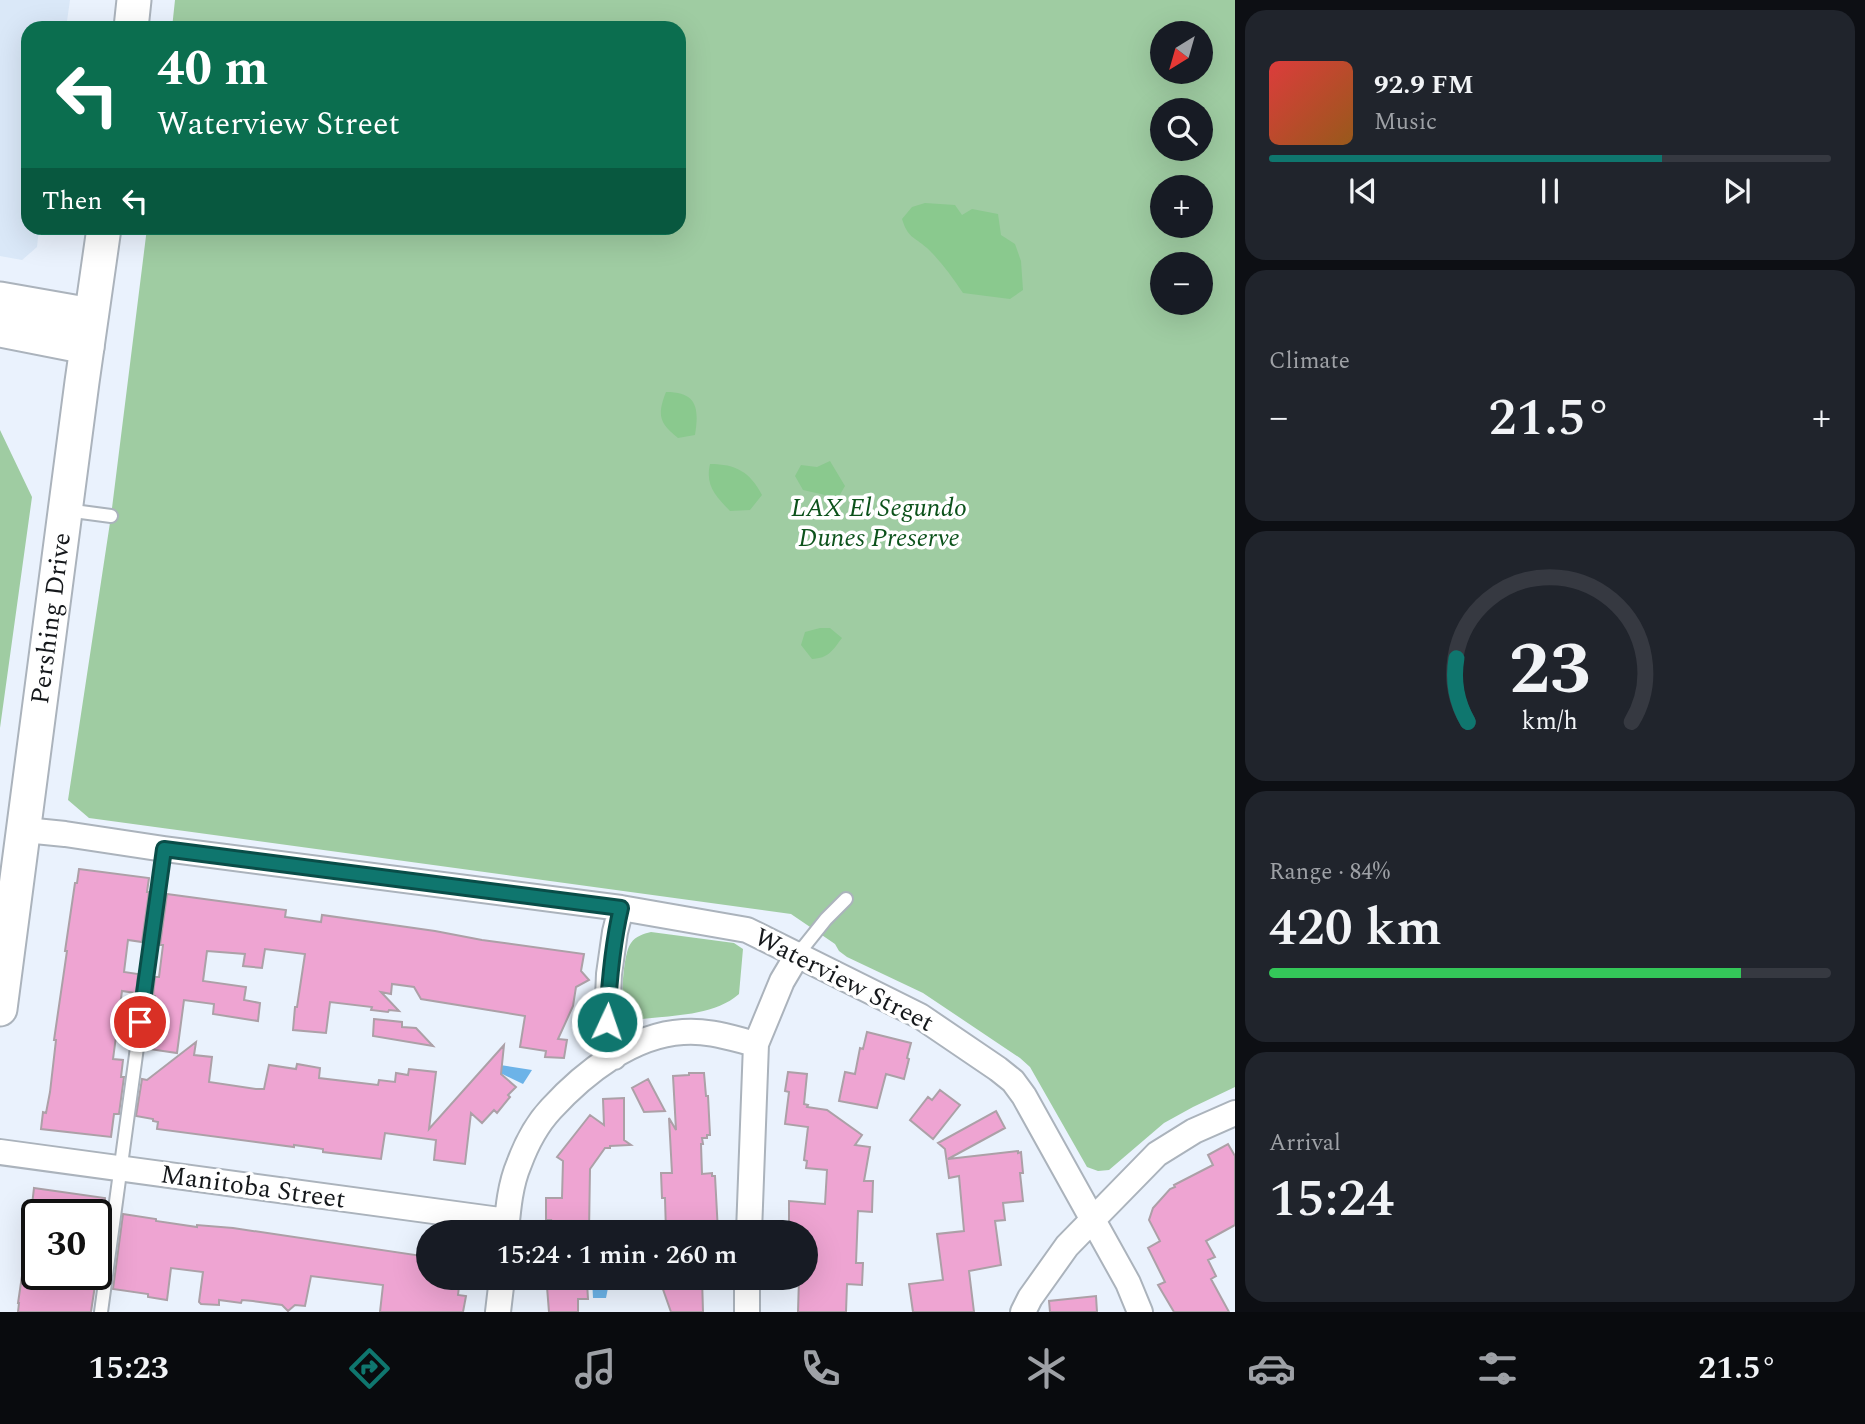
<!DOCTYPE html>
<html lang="en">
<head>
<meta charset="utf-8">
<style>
	:root { --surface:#171b24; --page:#20242c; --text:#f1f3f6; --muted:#9ea1a6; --line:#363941; --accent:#0f766e }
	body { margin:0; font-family:Spectral,serif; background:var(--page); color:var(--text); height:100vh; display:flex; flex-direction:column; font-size:26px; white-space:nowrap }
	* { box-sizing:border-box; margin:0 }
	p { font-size:23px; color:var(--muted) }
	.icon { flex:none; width:38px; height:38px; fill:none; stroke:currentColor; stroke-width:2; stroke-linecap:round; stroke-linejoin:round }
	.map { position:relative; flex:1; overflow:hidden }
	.details { display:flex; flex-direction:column; gap:10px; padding:10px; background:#0d0f14; width:630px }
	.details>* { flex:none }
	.banner { position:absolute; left:21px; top:21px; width:665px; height:214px; border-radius:21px; box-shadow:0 7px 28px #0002; background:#0b6e4f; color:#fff; overflow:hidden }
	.needle { width:46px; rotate:217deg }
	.buttons { position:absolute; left:1150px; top:21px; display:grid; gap:14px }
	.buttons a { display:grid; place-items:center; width:63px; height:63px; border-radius:50%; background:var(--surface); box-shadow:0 7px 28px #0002; font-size:35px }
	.speed { position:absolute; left:21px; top:1199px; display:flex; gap:14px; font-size:35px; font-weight:700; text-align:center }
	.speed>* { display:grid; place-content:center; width:91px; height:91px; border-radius:50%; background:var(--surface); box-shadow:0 7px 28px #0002; line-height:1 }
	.speed .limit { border:4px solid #111; border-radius:10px; background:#fff; color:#111 }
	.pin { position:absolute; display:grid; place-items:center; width:60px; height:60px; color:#fff; margin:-30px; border:4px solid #fff; border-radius:50%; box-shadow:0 2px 7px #0007 }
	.me { position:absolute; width:77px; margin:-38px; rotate:3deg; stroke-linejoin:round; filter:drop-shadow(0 0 5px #0008) }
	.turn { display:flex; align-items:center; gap:24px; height:147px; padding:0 21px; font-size:32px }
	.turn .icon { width:91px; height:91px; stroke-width:2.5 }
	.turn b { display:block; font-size:49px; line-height:60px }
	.then { display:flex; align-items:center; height:66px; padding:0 21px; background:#0003; gap:14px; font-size:26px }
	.big { font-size:52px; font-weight:600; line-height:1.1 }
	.details .widget { flex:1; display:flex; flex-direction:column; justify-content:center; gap:10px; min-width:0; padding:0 24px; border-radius:21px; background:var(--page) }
	.details .dial { align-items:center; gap:0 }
	.dial svg { height:182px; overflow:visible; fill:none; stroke:var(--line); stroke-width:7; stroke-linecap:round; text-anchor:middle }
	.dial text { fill:var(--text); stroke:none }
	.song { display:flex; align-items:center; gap:21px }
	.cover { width:84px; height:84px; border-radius:10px; background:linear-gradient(135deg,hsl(0 70% 55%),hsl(30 70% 35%)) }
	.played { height:7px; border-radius:4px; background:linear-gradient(90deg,var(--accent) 70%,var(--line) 70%) }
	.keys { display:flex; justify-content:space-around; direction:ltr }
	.heat { display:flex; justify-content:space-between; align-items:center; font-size:38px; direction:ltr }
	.charge { height:10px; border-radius:5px; background:linear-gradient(90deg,#34c759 84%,var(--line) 0) }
	.trip { position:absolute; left:416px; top:1220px; width:402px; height:70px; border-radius:35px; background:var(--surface); box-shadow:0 7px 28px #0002; font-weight:600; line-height:70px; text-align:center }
	.tabs { display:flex; height:112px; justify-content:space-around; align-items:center; background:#090b0e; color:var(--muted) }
	.tabs .icon { width:49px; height:49px }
	.tabs .active { color:var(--accent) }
	.tabs b { font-size:32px; color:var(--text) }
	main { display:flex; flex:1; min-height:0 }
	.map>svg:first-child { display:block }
	.built { fill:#dae8f8 }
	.green { fill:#9fcca2; fill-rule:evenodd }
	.forest { fill:#8ac98e }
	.water { fill:#6cb3e8 }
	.building { fill:#eea4d2; stroke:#aca0a7; stroke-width:2 }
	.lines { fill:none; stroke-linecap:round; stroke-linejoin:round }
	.service-casing { stroke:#abb3bc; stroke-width:16 }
	.minor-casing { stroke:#abb3bc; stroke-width:28 }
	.secondary-casing { stroke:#abb3bc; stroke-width:37 }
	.service { stroke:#fff; stroke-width:12 }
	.minor { stroke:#fff; stroke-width:24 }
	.secondary { stroke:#fff; stroke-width:33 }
	.route-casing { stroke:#0a4d48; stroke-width:18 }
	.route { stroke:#0f766e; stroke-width:12 }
	.labels { text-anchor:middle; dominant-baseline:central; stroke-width:7; stroke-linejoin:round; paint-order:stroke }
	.park-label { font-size:26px; font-style:italic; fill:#0c521b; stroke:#fff }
	.street-label { font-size:26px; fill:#15181b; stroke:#fff }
</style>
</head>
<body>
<main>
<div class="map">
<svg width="1235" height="1312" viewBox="0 0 1235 1312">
	<rect width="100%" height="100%" fill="#eaf2fd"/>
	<path class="built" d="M 0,0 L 70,0 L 66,28 L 28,28 L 28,228 L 39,228 L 37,247 L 22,260 L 0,256 Z"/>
	<path class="green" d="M 175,0 L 1235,0 L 1235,1087 L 1193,1107 L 1164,1123 L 1109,1170 L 1098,1171 L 1087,1167 L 1030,1067 L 1020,1058 L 923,993 L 847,957 L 839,951 L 835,944 L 791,914 L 89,818 L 68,800 L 111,516 L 147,228 L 679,228 L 679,28 L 172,28 ZM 1162,33 L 1200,33 L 1200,72 L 1162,72 ZM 1162,110 L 1200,110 L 1200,149 L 1162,149 ZM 1162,187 L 1200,187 L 1200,226 L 1162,226 ZM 1162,264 L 1200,264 L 1200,303 L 1162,303 Z
		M 0,430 L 32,497 L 0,728 Z
		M 651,932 L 734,943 L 743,949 L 739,994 C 714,1016 674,1015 642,1019 L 632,1018 L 623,1012 C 621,999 623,953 631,943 C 636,936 643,934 651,932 Z"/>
	<path class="forest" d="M 925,203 L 955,205 L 962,215 L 972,209 L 998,214 L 1001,235 L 1015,244 L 1021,261 L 1023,290 L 1010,299 L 963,293 C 952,277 941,261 927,248 C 913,236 908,238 902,219 L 912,207 Z
		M 666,392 C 698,392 699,409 695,435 L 678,438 C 659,423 657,415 666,392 Z
		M 830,461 L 845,486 L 838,498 L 803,490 L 795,476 L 801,465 L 817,467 Z
		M 710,464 C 736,464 750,472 762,495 L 750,510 L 730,511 C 716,496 705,486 710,464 Z
		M 820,628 L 830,628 L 842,638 C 832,651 829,658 812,659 L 801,645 L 805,632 Z"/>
	<path class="water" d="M 494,1064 L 532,1070 L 523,1084 L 490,1068 Z
		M 592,1278 L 612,1278 L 609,1283 L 606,1298 L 593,1298 Z"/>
	<path class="building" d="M 79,869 L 149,878 L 147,892 L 149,892 L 142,942 L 128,940 L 124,972 L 138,974 L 136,993 L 122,991 L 113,1059 L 123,1060 L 121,1077 L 124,1077 L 119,1114 L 114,1114 L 111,1137 L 41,1129 L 43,1112 L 46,1113 L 50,1092 L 56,1040 L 54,1040 L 67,951 L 65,951 L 75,883 L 77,883 Z
		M 167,894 L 286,910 L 285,917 L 321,922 L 322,915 L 435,931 L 482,940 L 584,954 L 581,971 L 589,980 L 576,987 L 573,1006 L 558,1039 L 567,1040 L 564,1058 L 545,1057 L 546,1051 L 520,1047 L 525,1016 L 421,999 L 414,987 L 392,984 L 391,994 L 381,992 L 399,1011 L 389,1010 L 388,1012 L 371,1010 L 372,1007 L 330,1002 L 326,1033 L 293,1030 L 295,1007 L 297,1007 L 305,954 L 265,949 L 262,968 L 243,966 L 245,954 L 207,951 L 203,981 L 246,987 L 244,1000 L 260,1003 L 258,1021 L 213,1014 L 214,1004 L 184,1000 L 177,1053 L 149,1049 L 155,996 L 153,996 L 155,977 L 159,977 L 163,945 L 160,945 Z
		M 374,1019 L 402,1022 L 402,1027 L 416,1028 L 433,1046 L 373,1036 Z
		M 867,1032 L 911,1043 L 907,1058 L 909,1059 L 904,1079 L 886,1074 L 877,1108 L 839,1101 L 845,1072 L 855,1074 L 860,1048 L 863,1049 Z
		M 196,1042 L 194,1055 L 212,1057 L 209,1082 L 256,1089 L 264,1089 L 269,1065 L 296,1069 L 297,1064 L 320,1068 L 319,1078 L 378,1085 L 379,1080 L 395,1082 L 396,1073 L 408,1075 L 409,1069 L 436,1072 L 429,1129 L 504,1045 L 501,1074 L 516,1087 L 508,1095 L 510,1097 L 497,1113 L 494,1110 L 482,1123 L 471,1113 L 465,1164 L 434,1160 L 436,1140 L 385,1133 L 381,1159 L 323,1152 L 323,1149 L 294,1145 L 294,1147 L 157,1129 L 158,1122 L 153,1121 L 153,1119 L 136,1116 L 142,1079 L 147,1080 Z
		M 788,1072 L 807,1074 L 804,1104 L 808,1105 L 807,1107 L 827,1110 L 862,1135 L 855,1145 L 870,1147 L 864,1181 L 873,1181 L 872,1212 L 858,1211 L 856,1263 L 863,1263 L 862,1285 L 847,1284 L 846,1312 L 798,1312 L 799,1278 L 807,1278 L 807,1232 L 789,1232 L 789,1201 L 825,1204 L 827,1170 L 806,1168 L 807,1161 L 804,1160 L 808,1127 L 785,1124 L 789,1092 L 785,1091 Z
		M 689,1073 L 704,1073 L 706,1096 L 708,1096 L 710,1135 L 707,1135 L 707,1138 L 702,1138 L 703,1144 L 701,1144 L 702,1174 L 712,1173 L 712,1176 L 715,1176 L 718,1232 L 666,1232 L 665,1198 L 662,1198 L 661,1173 L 672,1173 L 669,1118 L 676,1130 L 673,1076 L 689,1075 Z
		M 648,1079 L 665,1111 L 644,1112 L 632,1088 Z
		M 940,1090 L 960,1105 L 933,1139 L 910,1120 L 928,1097 L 932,1100 Z
		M 624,1098 L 624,1140 L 631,1145 L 610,1146 L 610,1148 L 605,1148 L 590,1169 L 589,1232 L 548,1232 L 551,1220 L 546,1220 L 546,1198 L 562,1198 L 563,1161 L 557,1157 L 590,1115 L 604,1125 L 603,1099 Z
		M 996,1111 L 1005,1128 L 948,1159 L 1018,1151 L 1018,1153 L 1021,1152 L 1023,1173 L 1020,1173 L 1023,1201 L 1003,1203 L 1005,1220 L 995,1221 L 1001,1265 L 969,1271 L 974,1312 L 913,1312 L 909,1284 L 943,1280 L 937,1234 L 964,1231 L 959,1176 L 949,1178 L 945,1149 L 938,1143 Z
		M 1228,1144 L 1235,1156 L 1235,1225 L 1206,1241 L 1215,1257 L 1208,1260 L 1216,1276 L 1211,1279 L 1229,1312 L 1174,1312 L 1158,1285 L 1165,1282 L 1148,1248 L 1160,1241 L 1149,1220 L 1153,1208 L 1170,1189 L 1175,1187 L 1174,1185 L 1213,1165 L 1208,1155 Z
		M 34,1188 L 105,1198 L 104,1212 L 106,1212 L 91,1312 L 18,1312 L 19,1303 L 18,1303 L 27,1242 L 37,1243 L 37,1274 L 96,1274 L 96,1214 L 31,1214 Z
		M 123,1214 L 156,1219 L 156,1221 L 197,1227 L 197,1225 L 233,1228 L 429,1257 L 429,1278 L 460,1278 L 458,1295 L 466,1296 L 463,1312 L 380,1312 L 383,1285 L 311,1276 L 305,1306 L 295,1305 L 288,1311 L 282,1305 L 253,1301 L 242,1300 L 241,1303 L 219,1300 L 219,1305 L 201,1304 L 199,1302 L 203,1272 L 171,1268 L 167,1300 L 148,1297 L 148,1294 L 113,1289 Z
		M 550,1278 L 582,1278 L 582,1283 L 587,1283 L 588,1299 L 578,1299 L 578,1312 L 549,1312 L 547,1287 L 550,1287 Z
		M 659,1278 L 702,1278 L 703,1312 L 671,1312 Z
		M 1096,1296 L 1097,1312 L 1050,1312 L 1049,1301 Z"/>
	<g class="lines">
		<g class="service-casing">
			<path id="service" d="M 66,510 L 111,516
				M 798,954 L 826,919 L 846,899
				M 101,1312 L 164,849"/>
		</g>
		<g class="minor-casing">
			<path id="minor" d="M 25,830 L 65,834 L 164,849 L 621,908 L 747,930 L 920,1016 L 998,1069 L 1013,1081 L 1024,1096 L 1128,1283 L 1140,1312
				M 614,1057 L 607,1022 L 609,974 L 615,932 L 621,908
				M 0,1152 L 507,1221
				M 506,1232 C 508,1210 510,1185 519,1164 C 526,1145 537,1124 551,1109 C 584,1073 632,1035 683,1032 C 708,1030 731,1038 756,1044 L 782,981 L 798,954
				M 749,1232 L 756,1044
				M 747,1278 L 747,1312
				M 498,1312 L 502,1278
				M 1023,1312 L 1030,1298 L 1067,1246 L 1157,1154 L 1194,1131 L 1235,1113"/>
		</g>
		<g class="secondary-casing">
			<g id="secondary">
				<path d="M 131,28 L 134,0"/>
				<path d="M 0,299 L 91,315"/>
				<path d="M 0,330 L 87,347"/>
				<path id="s1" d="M 0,1009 L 82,382 L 104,228"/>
			</g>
		</g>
		<use href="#service" class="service"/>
		<use href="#minor" class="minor"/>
		<use href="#secondary" class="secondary"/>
	</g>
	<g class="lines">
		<g class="route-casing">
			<path id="route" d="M 140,1022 L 164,849 L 621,908 C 612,946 609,983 607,1022"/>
		</g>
		<use href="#route" class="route"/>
	</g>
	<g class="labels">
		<g class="park-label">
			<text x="879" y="508">LAX El Segundo<tspan x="879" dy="30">Dunes Preserve</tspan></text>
		</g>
		<g class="street-label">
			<text stroke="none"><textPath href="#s1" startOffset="394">Pershing Drive</textPath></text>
			<text transform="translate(844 980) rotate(27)">Waterview Street</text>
			<text transform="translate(253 1187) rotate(8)">Manitoba Street</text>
		</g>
	</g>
</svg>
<div class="buttons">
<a><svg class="needle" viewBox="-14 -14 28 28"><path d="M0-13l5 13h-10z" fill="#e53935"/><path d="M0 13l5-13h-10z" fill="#9ea1a6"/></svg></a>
<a><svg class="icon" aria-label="search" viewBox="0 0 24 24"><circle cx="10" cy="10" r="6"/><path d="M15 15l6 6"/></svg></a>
<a>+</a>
<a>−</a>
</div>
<div class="speed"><div class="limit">30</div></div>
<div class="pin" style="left:140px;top:1022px;background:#d93025"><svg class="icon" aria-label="arrive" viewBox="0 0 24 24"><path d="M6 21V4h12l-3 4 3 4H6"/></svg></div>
<svg class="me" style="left:607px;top:1022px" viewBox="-20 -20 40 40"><circle r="17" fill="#0f766e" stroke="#fff" stroke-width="3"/><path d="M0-11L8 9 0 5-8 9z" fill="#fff"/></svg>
<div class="trip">15:24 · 1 min · 260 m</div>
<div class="banner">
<div class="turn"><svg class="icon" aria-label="left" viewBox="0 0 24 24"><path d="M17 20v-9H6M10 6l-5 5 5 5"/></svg><div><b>40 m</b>Waterview Street</div></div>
<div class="then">Then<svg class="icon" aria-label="left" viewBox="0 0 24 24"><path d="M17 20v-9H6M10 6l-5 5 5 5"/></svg></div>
</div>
</div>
<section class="details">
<div class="widget">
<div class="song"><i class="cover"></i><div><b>92.9 FM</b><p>Music</p></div></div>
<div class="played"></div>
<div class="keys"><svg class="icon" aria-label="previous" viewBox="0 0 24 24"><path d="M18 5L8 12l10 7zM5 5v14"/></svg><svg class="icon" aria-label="pause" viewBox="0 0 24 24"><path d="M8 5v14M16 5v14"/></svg><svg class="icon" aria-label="next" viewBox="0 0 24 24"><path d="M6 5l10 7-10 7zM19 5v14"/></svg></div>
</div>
<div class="widget"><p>Climate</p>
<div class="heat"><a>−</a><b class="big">21.5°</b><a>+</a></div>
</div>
<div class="widget dial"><svg viewBox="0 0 100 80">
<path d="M14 69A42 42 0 1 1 86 69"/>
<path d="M14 69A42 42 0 0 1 9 41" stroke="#0f766e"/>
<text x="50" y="56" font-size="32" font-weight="700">23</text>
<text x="50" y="72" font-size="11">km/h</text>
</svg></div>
<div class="widget"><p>Range · 84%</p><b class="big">420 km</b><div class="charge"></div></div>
<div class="widget"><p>Arrival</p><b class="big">15:24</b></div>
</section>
</main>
<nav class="tabs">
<b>15:23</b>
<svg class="icon active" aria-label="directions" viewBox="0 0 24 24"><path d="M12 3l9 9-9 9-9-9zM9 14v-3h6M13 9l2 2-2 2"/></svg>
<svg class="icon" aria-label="music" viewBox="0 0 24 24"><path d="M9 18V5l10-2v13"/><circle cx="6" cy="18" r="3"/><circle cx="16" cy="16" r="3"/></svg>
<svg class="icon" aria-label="phone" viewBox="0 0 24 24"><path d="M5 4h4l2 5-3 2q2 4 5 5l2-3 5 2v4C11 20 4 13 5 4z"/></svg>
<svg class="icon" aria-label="climate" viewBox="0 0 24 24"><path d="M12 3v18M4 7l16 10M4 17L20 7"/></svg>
<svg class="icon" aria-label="car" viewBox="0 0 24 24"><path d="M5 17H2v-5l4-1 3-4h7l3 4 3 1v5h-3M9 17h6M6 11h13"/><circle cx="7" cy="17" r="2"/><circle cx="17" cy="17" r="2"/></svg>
<svg class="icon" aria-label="filters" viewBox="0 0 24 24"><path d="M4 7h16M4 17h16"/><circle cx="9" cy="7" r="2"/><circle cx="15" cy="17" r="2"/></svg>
<b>21.5°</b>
</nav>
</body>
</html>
